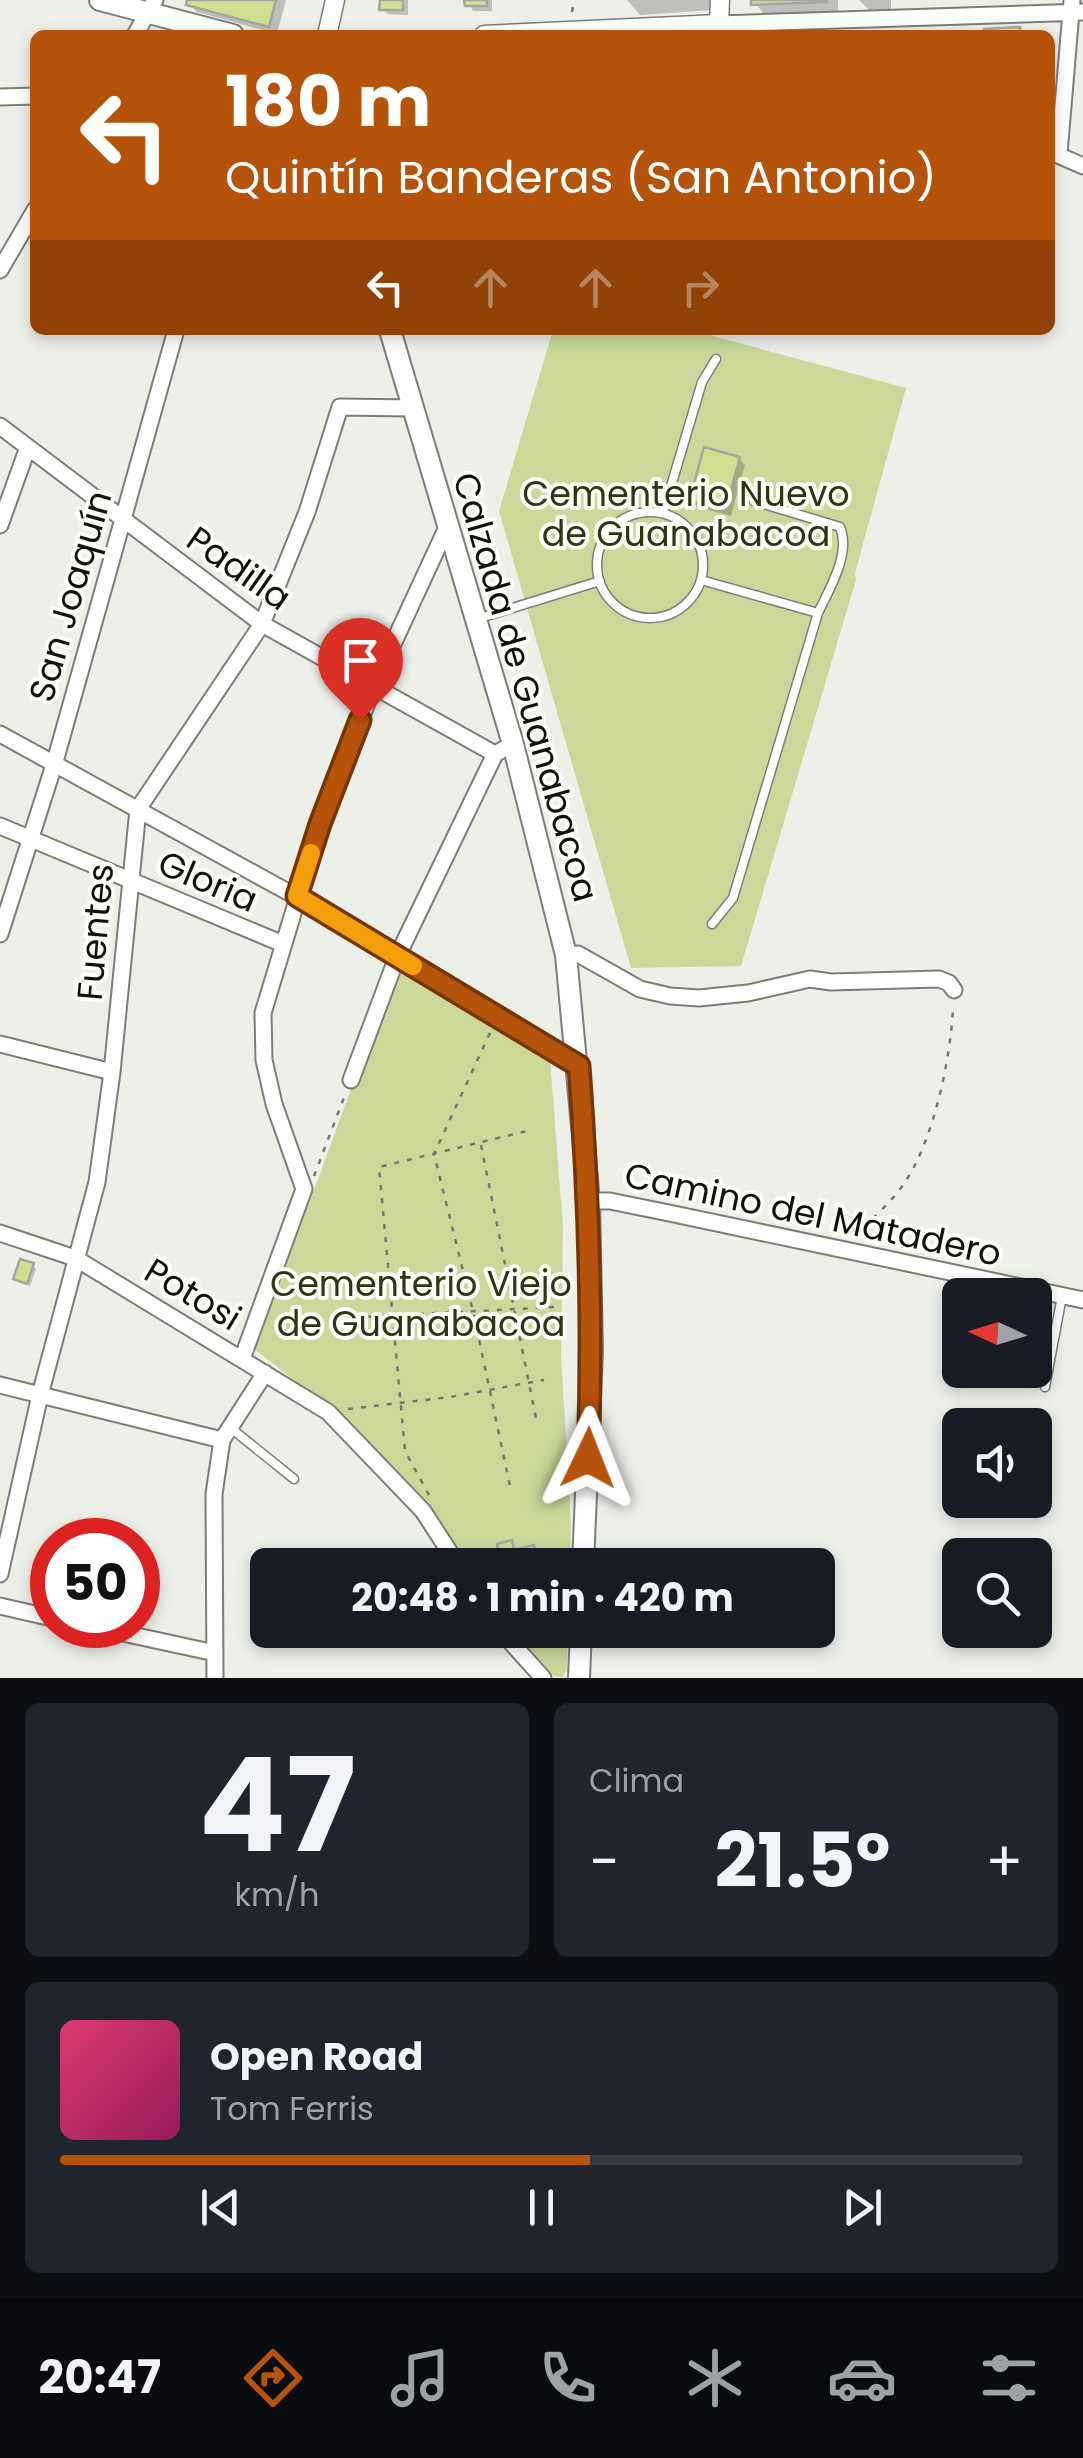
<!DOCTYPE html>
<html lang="es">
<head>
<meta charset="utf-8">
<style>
	:root { --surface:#171b24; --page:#20242c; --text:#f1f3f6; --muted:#9ea1a6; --line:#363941; --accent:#b45309 }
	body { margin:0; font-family:Poppins,sans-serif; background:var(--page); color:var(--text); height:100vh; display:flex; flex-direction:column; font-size:38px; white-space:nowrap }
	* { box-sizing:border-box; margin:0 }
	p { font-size:32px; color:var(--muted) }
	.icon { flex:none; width:55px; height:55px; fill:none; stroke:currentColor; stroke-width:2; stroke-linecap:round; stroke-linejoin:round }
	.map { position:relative; height:1678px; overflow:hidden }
	.panel { display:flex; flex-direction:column; gap:25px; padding:25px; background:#0d0f14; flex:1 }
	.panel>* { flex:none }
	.top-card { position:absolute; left:30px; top:30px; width:1025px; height:305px; border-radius:15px; box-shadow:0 5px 15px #0003; background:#b45309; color:#fff; overflow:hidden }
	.needle { width:65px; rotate:274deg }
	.fabs { position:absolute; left:942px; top:1278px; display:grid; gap:20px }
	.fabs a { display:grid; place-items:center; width:110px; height:110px; border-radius:15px; background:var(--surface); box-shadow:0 5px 15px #0003; font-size:50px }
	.speed { position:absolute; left:30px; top:1518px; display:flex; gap:20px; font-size:50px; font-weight:700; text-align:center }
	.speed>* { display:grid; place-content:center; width:130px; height:130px; border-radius:50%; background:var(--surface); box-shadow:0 5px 15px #0003; line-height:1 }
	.speed .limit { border:15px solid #d22; background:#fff; color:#111 }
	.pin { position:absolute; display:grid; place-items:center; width:85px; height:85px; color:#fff; margin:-102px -42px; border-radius:50% 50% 50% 0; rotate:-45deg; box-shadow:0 0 10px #0007 }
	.pin .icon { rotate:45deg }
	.me { position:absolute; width:110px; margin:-55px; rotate:2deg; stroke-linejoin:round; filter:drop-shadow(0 0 8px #0008) }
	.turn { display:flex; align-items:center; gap:35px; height:210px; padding:0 30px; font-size:45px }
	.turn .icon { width:130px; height:130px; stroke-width:2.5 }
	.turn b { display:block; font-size:70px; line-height:85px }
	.lanes { display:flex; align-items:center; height:95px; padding:0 30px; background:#0003; justify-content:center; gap:50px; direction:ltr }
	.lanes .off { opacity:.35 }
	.big { font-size:75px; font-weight:700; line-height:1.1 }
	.panel .tile { flex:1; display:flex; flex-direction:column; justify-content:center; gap:15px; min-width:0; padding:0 35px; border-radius:15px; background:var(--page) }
	.panel .dial { align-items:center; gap:0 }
	.dial b { font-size:130px; line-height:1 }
	.song { display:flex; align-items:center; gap:30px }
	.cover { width:120px; height:120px; border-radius:15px; background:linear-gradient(135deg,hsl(340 70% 55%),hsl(330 70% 35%)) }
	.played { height:10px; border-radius:5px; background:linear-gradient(90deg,var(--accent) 55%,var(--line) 55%) }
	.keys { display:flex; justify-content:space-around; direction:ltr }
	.heat { display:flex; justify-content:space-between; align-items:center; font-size:55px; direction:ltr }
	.panel .tiles { flex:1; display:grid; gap:25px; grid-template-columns:1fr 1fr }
	.tile:last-child { grid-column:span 2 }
	.trip { position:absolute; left:250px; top:1548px; width:585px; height:100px; border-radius:15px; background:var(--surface); box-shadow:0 5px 15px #0003; font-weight:700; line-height:100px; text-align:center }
	.tab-bar { display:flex; height:160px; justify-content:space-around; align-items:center; background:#090b0e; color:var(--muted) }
	.tab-bar .icon { width:70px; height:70px }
	.tab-bar .current { color:var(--accent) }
	.tab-bar b { font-size:45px; color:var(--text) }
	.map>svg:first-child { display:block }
	.green { fill:#cbd89a }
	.shadow { fill:#0003 }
	.building { fill:#cfdf8f; stroke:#a6a7a2; stroke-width:2.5 }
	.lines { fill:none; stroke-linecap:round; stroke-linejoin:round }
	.service-casing { stroke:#7d7e79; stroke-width:11 }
	.minor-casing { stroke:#7d7e79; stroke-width:19 }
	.tertiary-casing { stroke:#7d7e79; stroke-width:21 }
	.secondary-casing { stroke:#7d7e79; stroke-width:24 }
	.path { stroke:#757673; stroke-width:2.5; stroke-dasharray:5 8; stroke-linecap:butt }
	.service { stroke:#fff; stroke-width:8 }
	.minor { stroke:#fff; stroke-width:15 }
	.tertiary { stroke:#fff; stroke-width:18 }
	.secondary { stroke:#fff; stroke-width:20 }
	.route-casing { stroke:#753606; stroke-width:25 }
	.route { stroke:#b45309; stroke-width:18 }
	.slow { stroke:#f59e0b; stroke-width:18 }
	.labels { text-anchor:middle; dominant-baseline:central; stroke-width:8; stroke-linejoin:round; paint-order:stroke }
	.park-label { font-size:35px; fill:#2f3513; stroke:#fafcf6 }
	.street-label { font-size:35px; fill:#10110f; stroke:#fafcf6 }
</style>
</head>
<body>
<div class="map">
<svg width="1083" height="1678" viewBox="0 0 1083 1678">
	<rect width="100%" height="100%" fill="#edefe9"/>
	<path class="green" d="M 553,330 L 691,330 L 906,388 L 855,573 L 856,580 L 741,966 L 631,968 L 499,511 Z
		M 395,970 L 550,1059 L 563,1228 L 561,1356 L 571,1523 L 570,1565 L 467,1565 C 417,1484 331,1407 255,1350 Z
		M 510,1630 L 568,1630 L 567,1670 L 563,1677 C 540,1678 524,1646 510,1630 Z"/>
	<path class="shadow" d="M 190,0 L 286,0 L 277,34 L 197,12 L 189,4 Z
		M 382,0 L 408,0 L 408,15 L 388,14 L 382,9 Z
		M 467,0 L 492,0 L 492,11 L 473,11 Z
		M 627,0 L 712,0 L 713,10 L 640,15 Z
		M 753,0 L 838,0 L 838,14 L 766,17 Z
		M 859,0 L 891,0 L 891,10 L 869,10 Z
		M 739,459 L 745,465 L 731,516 L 698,507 L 692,501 Z
		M 32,1265 L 36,1269 L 30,1286 L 20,1282 L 16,1279 Z
		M 511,1543 L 517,1551 L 533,1548 L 539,1554 L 541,1564 L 483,1565 L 502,1555 Z"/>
	<path class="building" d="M 187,0 L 276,0 L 269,27 L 186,5 Z
		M 380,0 L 403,0 L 403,10 L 379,10 Z
		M 464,0 L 487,0 L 487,6 L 465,6 Z
		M 751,0 L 827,0 L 827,2 L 751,5 Z
		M 1020,27 L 1021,35 L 984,35 L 984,29 Z
		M 704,447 L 740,457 L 725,511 L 689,501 Z
		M 20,1259 L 34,1263 L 27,1284 L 13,1279 Z
		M 512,1540 L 514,1550 L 534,1545 L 537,1559 L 516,1565 L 481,1565 L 479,1558 L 499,1553 L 497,1544 Z"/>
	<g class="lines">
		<g class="service-casing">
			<path id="service" d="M 754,501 L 840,527 C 851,553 830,588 818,613
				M597 565a53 53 0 1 1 106 0a53 53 0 1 1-106 0Z
				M 663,513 L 702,382 L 716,359
				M 701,580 L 818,613 L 733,898 L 712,924
				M 480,618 L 600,581
				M 1045,1387 L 1062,1296
				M 232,1429 L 294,1479"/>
		</g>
		<g class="minor-casing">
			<path id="minor" d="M 719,24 L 1083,12
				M 135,35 L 155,0
				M 0,97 L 35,96
				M 1051,152 L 1083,166
				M 1059,153 L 1072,0
				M 0,270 L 35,210
				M 0,426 L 262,624 L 495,754 L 513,744
				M 0,525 L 28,447
				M 0,734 L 297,897 L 579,1067
				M 0,826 L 283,944
				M 0,934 L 54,765 L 176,330
				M 566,955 L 578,954 L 640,989 L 670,996 L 699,998 L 748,993 L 810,979 L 831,982 L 939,979 L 949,983 L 954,990
				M 0,1044 L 112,1072
				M 351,1080 L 397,957 L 495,754
				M 589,1201 L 610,1201 L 669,1213 L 1083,1300
				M 0,1233 L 75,1258 L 328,1412 L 423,1511 L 458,1565
				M 242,1359 L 304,1189 L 274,1104 L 264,1060 L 263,1013 L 320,824 L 374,685 L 448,525
				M 0,1385 L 222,1440
				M 0,1574 L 40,1395 L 97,1182 L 112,1072 L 138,809 L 262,624 L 307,512 L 340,407 L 413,408
				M 0,1606 L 52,1618
				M 86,1625 L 215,1653
				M 500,1630 L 543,1678
				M 215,1678 L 214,1494 L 222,1440 L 265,1373"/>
		</g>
		<g class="tertiary-casing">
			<path id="tertiary" d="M 327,35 L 335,0
				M 484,35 L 719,24 L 720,0"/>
		</g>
		<g class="secondary-casing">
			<path id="secondary" d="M 100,0 L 233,35
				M 390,330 L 513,744 L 566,955 L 589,1201 L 592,1351 L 583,1565
				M 579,1678 L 581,1630"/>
		</g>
		<path class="path" d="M 572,12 L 574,0
			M 490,1033 L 434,1154 L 473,1311 L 511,1491
			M 481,1145 L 536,1418
			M 314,1176 L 345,1095
			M 853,1235 C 872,1220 894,1200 907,1179 C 934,1137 951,1057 953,1007
			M 341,1318 L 555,1307
			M 348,1409 L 450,1397 L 544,1380
			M 429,1495 L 405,1451 L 379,1167 L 531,1130"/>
		<use href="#service" class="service"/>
		<use href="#minor" class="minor"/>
		<use href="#tertiary" class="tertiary"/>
		<use href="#secondary" class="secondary"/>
	</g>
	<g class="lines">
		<g class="route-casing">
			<path id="route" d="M 360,720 L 320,824 L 297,896 L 579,1066 C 589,1198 593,1327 588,1458"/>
		</g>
		<use href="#route" class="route"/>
		<path class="slow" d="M 311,853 L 297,896 L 413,966"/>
	</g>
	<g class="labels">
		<g class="park-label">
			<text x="686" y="493">Cementerio Nuevo<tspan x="686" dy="40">de Guanabacoa</tspan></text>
			<text x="421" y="1283">Cementerio Viejo<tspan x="421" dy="40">de Guanabacoa</tspan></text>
		</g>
		<g class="street-label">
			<text transform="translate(239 568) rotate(35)">Padilla</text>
			<text transform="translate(70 596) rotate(-74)">San Joaquín</text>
			<text transform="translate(526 687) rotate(74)">Calzada de Guanabacoa</text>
			<text transform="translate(208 881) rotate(23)">Gloria</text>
			<text transform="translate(95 932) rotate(-85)">Fuentes</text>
			<text transform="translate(813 1214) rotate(12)">Camino del Matadero</text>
			<text transform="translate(193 1294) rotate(31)">Potosi</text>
		</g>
	</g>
</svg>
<div class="fabs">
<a><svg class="needle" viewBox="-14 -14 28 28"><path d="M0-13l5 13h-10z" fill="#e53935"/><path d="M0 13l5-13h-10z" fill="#9ea1a6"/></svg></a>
<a><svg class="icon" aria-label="sound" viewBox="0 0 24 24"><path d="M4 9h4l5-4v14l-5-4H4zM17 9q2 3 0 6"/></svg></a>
<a><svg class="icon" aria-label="search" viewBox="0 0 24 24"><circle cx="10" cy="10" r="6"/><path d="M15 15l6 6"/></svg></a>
</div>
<div class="speed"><div class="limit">50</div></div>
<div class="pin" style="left:360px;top:720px;background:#d93025"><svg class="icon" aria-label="arrive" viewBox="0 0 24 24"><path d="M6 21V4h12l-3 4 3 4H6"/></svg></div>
<svg class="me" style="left:588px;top:1458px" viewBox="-20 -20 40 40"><path d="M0-17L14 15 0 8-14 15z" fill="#b45309" stroke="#fff" stroke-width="4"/></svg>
<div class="trip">20:48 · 1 min · 420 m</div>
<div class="top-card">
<div class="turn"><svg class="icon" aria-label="left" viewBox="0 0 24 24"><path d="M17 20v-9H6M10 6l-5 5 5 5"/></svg><div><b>180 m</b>Quintín Banderas (San Antonio)</div></div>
<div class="lanes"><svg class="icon" aria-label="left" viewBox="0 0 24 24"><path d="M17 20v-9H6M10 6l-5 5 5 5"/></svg><svg class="icon off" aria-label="ahead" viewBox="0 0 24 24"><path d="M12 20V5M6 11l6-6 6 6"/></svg><svg class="icon off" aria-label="ahead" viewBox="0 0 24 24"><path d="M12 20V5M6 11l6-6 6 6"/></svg><svg class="icon off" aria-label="right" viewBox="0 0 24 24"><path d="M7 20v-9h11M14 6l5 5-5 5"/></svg></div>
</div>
</div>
<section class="panel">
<div class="tiles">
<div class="tile dial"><b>47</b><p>km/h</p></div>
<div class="tile"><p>Clima</p>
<div class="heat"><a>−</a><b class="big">21.5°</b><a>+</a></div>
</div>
<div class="tile">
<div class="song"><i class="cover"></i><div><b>Open Road</b><p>Tom Ferris</p></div></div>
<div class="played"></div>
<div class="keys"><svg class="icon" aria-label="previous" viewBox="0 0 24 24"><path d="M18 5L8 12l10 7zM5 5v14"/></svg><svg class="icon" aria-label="pause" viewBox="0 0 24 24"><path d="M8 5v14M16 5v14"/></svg><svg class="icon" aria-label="next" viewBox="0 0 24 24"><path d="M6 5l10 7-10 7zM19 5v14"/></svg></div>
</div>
</div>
</section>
<nav class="tab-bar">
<b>20:47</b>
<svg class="icon current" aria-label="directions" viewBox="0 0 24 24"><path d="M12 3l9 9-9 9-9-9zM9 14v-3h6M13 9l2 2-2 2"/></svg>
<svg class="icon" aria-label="music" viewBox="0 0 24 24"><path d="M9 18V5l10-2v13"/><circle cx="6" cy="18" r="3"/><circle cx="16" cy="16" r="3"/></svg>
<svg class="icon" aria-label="phone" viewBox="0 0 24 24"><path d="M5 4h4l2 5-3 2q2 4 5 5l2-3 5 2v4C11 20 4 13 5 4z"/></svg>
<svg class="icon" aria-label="climate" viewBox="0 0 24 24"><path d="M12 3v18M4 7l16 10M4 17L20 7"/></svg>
<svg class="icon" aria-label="car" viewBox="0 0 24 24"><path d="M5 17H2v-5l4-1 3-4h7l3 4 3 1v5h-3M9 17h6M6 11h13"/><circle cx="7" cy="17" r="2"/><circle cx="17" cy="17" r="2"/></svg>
<svg class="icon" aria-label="filters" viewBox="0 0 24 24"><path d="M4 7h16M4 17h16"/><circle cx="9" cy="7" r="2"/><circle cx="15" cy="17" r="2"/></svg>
</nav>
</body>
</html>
